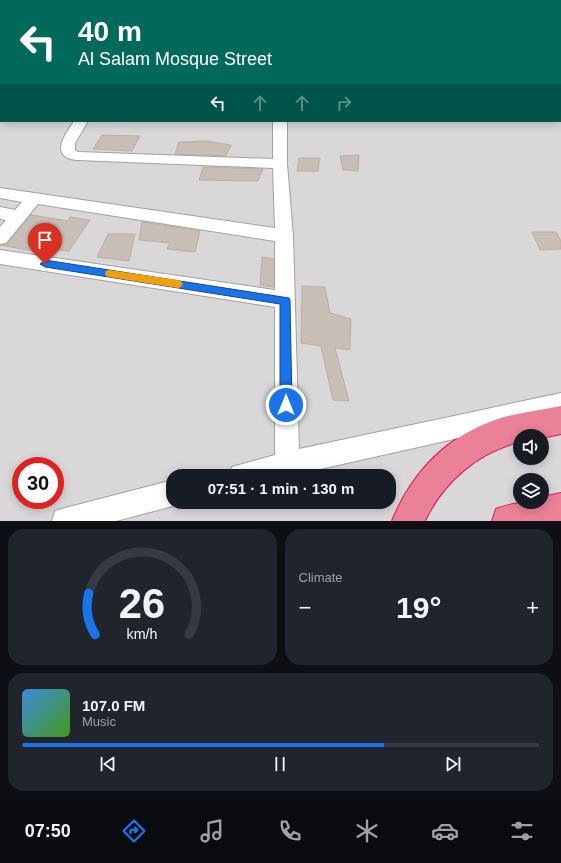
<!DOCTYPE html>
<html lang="en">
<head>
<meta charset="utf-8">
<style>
	:root { --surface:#171b24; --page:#20242c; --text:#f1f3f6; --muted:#9ea1a6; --line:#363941; --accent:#1a73e8 }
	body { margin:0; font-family:Arial,sans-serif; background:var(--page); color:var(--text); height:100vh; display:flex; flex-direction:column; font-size:15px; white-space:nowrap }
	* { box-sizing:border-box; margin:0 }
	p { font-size:13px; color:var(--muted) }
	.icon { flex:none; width:22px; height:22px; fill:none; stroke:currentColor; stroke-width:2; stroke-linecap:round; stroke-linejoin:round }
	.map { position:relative; height:521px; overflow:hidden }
	.side { display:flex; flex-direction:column; gap:8px; padding:8px; background:#0d0f14; flex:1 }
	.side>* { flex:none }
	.banner { position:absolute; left:0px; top:0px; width:561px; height:122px; box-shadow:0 2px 10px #0003; background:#00695c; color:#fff; overflow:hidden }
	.fabs { position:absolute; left:513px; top:429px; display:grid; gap:8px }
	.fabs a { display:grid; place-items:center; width:36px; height:36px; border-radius:50%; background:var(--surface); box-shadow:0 2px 10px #0003; font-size:20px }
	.speed { position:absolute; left:12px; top:457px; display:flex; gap:8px; font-size:20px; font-weight:700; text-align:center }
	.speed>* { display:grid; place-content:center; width:52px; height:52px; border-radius:50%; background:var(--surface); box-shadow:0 2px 10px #0003; line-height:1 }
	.speed .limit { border:6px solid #d22; background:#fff; color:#111 }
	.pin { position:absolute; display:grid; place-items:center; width:34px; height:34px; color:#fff; margin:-41px -17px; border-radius:50% 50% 50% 0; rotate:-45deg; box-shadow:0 0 4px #0007 }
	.pin .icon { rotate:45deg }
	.me { position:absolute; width:44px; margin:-22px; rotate:0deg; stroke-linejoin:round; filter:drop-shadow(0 0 3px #0008) }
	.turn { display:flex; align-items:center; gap:14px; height:84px; padding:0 12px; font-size:18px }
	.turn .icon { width:52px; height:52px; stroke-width:2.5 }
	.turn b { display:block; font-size:28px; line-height:34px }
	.lanes { display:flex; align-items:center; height:38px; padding:0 12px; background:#0003; justify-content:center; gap:20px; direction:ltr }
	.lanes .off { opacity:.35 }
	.big { font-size:30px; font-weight:600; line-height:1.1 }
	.side .card { flex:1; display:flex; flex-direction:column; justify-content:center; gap:6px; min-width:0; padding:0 14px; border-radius:16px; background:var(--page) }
	.side .dial { align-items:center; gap:0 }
	.dial svg { height:104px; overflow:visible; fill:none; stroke:var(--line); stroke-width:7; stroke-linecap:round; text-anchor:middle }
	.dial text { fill:var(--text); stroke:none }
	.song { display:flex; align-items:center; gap:12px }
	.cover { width:48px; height:48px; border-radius:6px; background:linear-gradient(135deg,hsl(210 70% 55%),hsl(100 70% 35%)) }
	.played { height:4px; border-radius:2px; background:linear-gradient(90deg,var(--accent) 70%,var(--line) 70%) }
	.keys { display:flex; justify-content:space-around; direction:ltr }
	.heat { display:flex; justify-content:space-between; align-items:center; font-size:22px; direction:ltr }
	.side .tiles { flex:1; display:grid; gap:8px; grid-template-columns:1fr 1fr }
	.card:last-child { grid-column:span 2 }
	.trip { position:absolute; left:166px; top:469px; width:230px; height:40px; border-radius:16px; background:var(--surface); box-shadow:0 2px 10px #0003; font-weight:600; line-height:40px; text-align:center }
	.tab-bar { display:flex; height:64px; justify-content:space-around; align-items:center; background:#090b0e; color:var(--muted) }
	.tab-bar .icon { width:28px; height:28px }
	.tab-bar .current { color:var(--accent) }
	.tab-bar b { font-size:18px; color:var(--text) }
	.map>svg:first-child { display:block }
	.residential { fill:#d9d7d7; fill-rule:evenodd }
	.building { fill:#c9beb5; stroke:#bfaea1 }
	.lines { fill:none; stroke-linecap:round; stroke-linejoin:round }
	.street-casing { stroke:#a1a1a1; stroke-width:2 }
	.highway-casing { stroke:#dc1a5f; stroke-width:2 }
	.street { fill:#fff; fill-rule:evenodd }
	.highway { fill:#ea8196; fill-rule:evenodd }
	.route { fill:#1a73e8; stroke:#114b97 }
	.slow { fill:#f59e0b }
</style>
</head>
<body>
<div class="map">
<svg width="561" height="521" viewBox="0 0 561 521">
	<rect width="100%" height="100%" fill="#ede8df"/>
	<path class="residential" d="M 0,0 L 561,0 L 561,521 L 0,521 ZM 1,1 L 560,1 L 560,121 L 1,121 ZM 520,436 L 542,436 L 542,458 L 520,458 ZM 21,466 L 55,466 L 55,500 L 21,500 ZM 173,476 L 389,476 L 389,502 L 173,502 ZM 520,480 L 542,480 L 542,502 L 520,502 Z"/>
	<path class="building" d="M 102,135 L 140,136 L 132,151 L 93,149 Z
		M 207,141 L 231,145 L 226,156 L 175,154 L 179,142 Z
		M 359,155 L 358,171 L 343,170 L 340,156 Z
		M 299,158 L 320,158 L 318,171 L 297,171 Z
		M 203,167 L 263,169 L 258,181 L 199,180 Z
		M 31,215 L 68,221 L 70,217 L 90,220 L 69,251 L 34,249 L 33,251 L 0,245 L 7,244 Z
		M 142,222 L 200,231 L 195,252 L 167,249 L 170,243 L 139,240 Z
		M 532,232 L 556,232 L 561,241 L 561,249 L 540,250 Z
		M 108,234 L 135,234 L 129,261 L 97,257 Z
		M 262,257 L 274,259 L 274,287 L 260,285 Z
		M 302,286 L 325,287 L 330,313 L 351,319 L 350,350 L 335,348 L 349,401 L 333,400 L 321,346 L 301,343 Z"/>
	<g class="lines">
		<g class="street-casing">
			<path id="street" d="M 43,0 L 87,0 L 86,1 Z
				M 150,0 L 160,0 L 149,1 Z
				M 283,0 L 293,0 L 293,1 L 283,1 Z
				M 413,0 L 423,0 L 423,1 L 413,1 Z
				M 480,0 L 490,0 L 490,1 L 480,1 Z
				M 74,121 L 88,121 L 75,143 L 75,150 L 78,152 L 273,159 L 273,121 L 287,121 L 287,164 L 293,236 L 299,449 L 561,393 L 561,415 L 289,476 L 228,476 L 232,467 L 275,455 L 275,307 L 0,264 L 0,250 L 275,290 L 275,241 L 38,204 L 6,243 L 0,244 L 0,227 L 6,220 L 0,219 L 0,207 L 15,210 L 22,202 L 0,198 L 0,188 L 275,228 L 273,168 L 78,160 C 75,160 69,159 66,157 C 53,148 69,130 74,121 Z
				M 173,480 L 173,502 L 182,502 L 173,506 L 116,521 L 52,521 L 55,511 L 65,508 Z"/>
		</g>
		<g class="highway-casing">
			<path id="highway" d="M 561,406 L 561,434 L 542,438 L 542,436 L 520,436 L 520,442 C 478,452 443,482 425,521 L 392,521 C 413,470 450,433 504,417 C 523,412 542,410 561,406 Z
				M 561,493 L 561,521 L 492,521 L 496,509 C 512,503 525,502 542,502 L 542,497 Z"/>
		</g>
		<use href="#street" class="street"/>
		<use href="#highway" class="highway"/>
	</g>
	<path class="route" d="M 45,260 L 289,298 L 290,300 L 292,405 L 290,409 L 286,410 L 282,409 L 280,405 L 280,304 L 45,267 L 40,264 Z"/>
	<path class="slow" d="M 109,270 L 178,280 L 181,281 L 183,284 L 181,287 L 178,288 L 109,277 L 106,276 L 105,273 L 106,271 Z"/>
</svg>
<div class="fabs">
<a><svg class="icon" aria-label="sound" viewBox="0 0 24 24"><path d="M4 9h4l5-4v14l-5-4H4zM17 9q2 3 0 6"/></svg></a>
<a><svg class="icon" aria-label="layers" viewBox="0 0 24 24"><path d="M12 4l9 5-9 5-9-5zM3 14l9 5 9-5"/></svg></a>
</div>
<div class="speed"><div class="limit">30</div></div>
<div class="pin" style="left:45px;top:264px;background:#d93025"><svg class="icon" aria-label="arrive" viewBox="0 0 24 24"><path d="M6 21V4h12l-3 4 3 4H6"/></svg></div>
<svg class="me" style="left:286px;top:405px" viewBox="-20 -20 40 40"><circle r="17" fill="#1a73e8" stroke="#fff" stroke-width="3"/><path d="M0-11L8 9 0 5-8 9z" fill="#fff"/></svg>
<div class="trip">07:51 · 1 min · 130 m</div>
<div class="banner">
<div class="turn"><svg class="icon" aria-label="left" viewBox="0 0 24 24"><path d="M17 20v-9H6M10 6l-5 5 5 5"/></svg><div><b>40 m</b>Al Salam Mosque Street</div></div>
<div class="lanes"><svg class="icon" aria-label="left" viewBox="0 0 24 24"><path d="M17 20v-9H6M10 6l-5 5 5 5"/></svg><svg class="icon off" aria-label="ahead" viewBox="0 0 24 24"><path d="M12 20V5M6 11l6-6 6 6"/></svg><svg class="icon off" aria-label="ahead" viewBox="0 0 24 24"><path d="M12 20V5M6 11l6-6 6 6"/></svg><svg class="icon off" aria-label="right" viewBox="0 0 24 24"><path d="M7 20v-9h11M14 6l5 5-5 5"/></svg></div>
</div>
</div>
<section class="side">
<div class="tiles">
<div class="card dial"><svg viewBox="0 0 100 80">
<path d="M14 69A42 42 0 1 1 86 69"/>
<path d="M14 69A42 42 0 0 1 9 37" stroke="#1a73e8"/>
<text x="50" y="56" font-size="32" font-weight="700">26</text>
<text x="50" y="72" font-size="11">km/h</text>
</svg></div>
<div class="card"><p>Climate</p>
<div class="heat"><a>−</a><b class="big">19°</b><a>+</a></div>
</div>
<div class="card">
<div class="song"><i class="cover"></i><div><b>107.0 FM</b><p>Music</p></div></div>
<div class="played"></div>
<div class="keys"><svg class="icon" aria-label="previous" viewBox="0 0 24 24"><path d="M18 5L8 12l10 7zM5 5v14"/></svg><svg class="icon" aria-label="pause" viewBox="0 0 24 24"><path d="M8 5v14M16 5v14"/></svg><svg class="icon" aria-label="next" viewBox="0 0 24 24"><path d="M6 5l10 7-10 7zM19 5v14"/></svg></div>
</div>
</div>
</section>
<nav class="tab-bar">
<b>07:50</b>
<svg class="icon current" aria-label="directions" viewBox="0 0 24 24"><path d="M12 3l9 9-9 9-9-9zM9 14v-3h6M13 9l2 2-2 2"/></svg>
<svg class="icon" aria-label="music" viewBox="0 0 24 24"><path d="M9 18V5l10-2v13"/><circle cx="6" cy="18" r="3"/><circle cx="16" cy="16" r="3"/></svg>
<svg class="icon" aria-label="phone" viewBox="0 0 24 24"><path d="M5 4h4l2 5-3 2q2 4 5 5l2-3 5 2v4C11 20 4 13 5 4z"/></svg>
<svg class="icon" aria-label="climate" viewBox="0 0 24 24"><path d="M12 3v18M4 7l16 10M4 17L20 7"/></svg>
<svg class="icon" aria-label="car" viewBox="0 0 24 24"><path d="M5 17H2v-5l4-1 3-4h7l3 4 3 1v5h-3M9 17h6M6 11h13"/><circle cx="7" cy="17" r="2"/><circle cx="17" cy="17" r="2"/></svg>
<svg class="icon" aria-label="filters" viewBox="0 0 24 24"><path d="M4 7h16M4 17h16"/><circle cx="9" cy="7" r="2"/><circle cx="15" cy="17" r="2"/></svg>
</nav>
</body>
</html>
